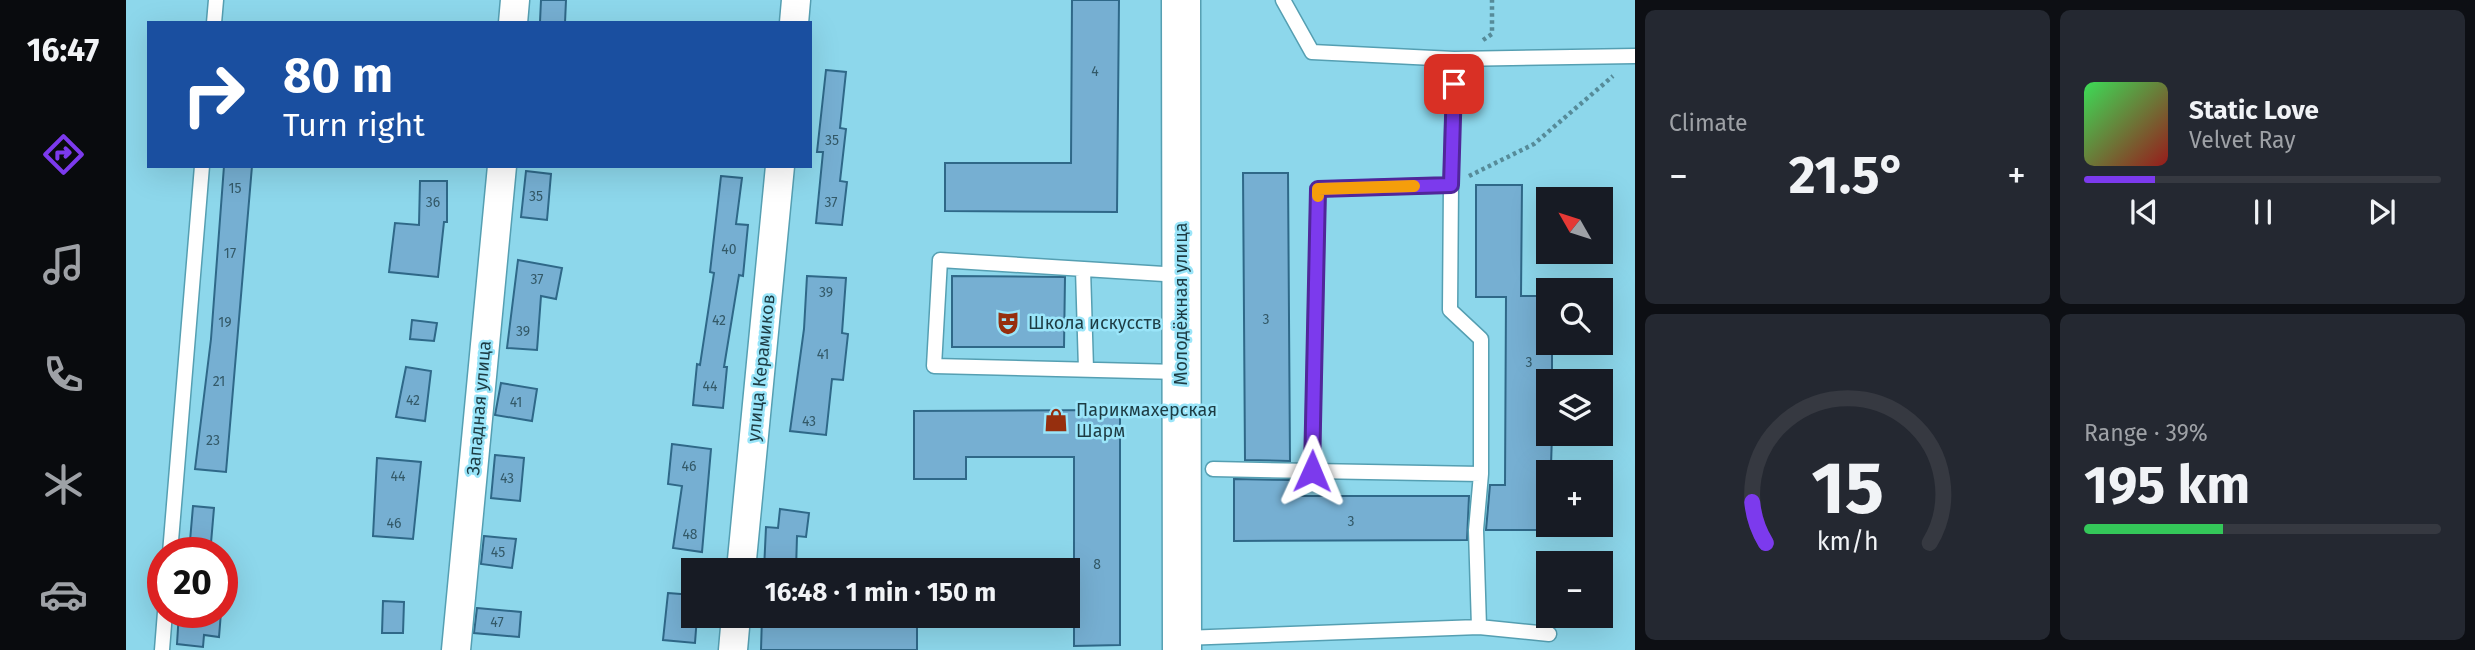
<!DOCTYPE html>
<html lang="en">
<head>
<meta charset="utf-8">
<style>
	:root { --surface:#171b24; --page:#242831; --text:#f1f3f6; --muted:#9ea1a6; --line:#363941; --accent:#7c3aed }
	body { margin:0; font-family:"Fira Sans",sans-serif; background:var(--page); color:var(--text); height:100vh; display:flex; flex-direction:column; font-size:26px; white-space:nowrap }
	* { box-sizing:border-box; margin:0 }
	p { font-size:23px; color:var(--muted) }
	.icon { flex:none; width:38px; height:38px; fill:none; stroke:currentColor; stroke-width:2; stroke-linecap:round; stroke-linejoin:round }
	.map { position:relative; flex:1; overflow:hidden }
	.drawer { display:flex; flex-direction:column; gap:10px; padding:10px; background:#0d0f14; width:840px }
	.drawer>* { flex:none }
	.hud { position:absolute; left:21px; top:21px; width:665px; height:147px; border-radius:0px; box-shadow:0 7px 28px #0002; background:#1a4fa0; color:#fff; overflow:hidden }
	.needle { width:46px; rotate:309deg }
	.controls { position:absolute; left:1410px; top:187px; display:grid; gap:14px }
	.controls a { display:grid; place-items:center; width:77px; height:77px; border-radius:0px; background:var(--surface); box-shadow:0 7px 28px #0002; font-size:35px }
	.speed { position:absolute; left:21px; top:537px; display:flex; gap:14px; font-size:35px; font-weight:700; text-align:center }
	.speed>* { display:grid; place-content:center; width:91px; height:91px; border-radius:50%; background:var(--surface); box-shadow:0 7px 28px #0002; line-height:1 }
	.speed .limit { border:10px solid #d22; background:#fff; color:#111 }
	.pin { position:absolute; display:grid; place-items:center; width:60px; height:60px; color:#fff; margin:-30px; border-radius:14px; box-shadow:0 4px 10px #0006 }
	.me { position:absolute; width:77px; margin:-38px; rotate:1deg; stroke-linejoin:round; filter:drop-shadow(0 0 5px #0008) }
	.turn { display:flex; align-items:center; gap:24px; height:147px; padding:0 21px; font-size:32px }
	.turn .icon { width:91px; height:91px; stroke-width:2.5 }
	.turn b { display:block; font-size:49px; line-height:60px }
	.big { font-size:52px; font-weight:700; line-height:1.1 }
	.drawer .tile { flex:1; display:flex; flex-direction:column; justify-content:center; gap:10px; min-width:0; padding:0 24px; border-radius:10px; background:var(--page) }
	.drawer .dial { align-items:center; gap:0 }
	.dial svg { height:182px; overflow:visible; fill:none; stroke:var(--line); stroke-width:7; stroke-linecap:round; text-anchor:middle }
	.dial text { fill:var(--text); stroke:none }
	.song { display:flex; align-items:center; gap:21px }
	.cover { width:84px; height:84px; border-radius:10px; background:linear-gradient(135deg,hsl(130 70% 55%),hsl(0 70% 35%)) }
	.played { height:7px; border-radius:4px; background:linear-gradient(90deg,var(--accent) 20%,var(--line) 20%) }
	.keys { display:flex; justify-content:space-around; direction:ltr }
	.heat { display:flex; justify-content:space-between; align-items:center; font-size:38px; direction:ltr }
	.charge { height:10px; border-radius:5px; background:linear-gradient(90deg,#34c759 39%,var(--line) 0) }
	.drawer .tiles { flex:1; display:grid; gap:10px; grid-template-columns:repeat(2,1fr) }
	.trip { position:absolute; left:555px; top:558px; width:399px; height:70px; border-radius:0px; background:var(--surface); box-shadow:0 7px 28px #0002; font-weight:700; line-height:70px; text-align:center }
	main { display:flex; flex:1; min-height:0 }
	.tab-bar { display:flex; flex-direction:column; width:126px; justify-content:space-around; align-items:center; background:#090b0e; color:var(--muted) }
	.tab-bar .icon { width:49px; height:49px }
	.tab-bar .selected { color:var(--accent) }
	.tab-bar b { font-size:32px; color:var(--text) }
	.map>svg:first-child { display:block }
	.building { fill:#76afd2; stroke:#2f6888; stroke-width:2 }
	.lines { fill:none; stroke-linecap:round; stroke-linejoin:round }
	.lane-casing { stroke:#559fb2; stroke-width:17 }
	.street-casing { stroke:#559fb2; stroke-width:31 }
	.secondary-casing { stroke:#559fb2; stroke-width:41 }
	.path { stroke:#568b99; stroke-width:4.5; stroke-dasharray:3.5 3.5; stroke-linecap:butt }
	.lane { stroke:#fff; stroke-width:14 }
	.street { stroke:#fff; stroke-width:28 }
	.secondary { stroke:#fff; stroke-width:38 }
	.route-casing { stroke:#51269a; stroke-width:18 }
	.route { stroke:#7c3aed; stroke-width:12 }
	.slow { stroke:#f59e0b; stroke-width:12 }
	.labels { text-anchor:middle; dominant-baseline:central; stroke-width:5; stroke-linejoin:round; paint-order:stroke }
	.number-label { font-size:14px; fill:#335968 }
	.street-label { font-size:18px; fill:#1d3c44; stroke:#9ae5f9 }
	.poi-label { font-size:18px; fill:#1d3c44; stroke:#9ae5f9; text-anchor:start }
</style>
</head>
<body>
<main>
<nav class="tab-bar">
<b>16:47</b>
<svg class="icon selected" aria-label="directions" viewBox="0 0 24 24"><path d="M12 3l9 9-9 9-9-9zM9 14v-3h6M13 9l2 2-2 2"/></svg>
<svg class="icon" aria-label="music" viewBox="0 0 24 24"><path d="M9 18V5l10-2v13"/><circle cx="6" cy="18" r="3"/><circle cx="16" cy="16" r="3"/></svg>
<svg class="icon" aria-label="phone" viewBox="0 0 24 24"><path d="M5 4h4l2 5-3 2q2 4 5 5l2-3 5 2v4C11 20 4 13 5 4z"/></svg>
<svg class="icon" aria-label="climate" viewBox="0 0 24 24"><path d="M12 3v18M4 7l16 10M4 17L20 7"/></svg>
<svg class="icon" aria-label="car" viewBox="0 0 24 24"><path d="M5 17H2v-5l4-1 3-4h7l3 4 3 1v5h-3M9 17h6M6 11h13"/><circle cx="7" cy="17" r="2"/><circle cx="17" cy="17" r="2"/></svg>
</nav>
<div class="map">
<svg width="1509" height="650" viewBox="0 0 1509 650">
	<rect width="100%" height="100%" fill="#8dd7eb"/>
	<path class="building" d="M 415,0 L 440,0 L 439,23 L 414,22 Z
		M 946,0 L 993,0 L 991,212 L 819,211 L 819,163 L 945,163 Z
		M 700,70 L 720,72 L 714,128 L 720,129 L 714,181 L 721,182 L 716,225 L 690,223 L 697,152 L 691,152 Z
		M 98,166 L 126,166 L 100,472 L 69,469 L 85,339 Z
		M 400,171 L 425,174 L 421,220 L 395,217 Z
		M 1117,173 L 1162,173 L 1164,461 L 1119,460 Z
		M 595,176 L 616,178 L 610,224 L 622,225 L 617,276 L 613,275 L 598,367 L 601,367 L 597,408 L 567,405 L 571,364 L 574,365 L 588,273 L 584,272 Z
		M 294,181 L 321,181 L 321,222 L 318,222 L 312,277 L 263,272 L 269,223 L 293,225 Z
		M 1350,185 L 1396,185 L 1395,296 L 1423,296 L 1423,343 L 1426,343 L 1426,382 L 1423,382 L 1423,434 L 1426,434 L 1423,530 L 1360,530 L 1364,485 L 1379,485 L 1380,297 L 1350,297 Z
		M 392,260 L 436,268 L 430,299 L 415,296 L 411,350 L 381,348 Z
		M 681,276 L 720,278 L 716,333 L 722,334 L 717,380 L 706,379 L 700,435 L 664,431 L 678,329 Z
		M 826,276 L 939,277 L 938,347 L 826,347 Z
		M 286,320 L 311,323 L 308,341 L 284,339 Z
		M 280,367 L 305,371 L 299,421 L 270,417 Z
		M 375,383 L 411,389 L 406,421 L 369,415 Z
		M 994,410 L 994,645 L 948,646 L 948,457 L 840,457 L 840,479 L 788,479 L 788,411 Z
		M 546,444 L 585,449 L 576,552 L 547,548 L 556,486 L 542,484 Z
		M 369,455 L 398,458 L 394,501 L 365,498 Z
		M 251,458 L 295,462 L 287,539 L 247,536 Z
		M 1108,479 L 1164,480 L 1164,496 L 1343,496 L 1341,540 L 1108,541 Z
		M 67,506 L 88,508 L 85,543 L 64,541 Z
		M 654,509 L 683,513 L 680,537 L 671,536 L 670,570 L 638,570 L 640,527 L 652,528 Z
		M 358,536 L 390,539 L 386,568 L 355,564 Z
		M 542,593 L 567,595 L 567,616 L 571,616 L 569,643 L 537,640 Z
		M 257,601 L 278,602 L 277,633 L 256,633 Z
		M 351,608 L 395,612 L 393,637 L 348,633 Z
		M 53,612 L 95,612 L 93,637 L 78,635 L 77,647 L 51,644 Z
		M 636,616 L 791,616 L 791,650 L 635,650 Z"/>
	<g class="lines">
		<g class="lane-casing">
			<path id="lane" d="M 1157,0 L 1186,52 L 1328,59 L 1509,56
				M 88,23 L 90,0
				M 1325,185 L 1324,310 L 1355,339 L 1355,474 L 1186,471 L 1192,189 Z
				M 1325,185 L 1328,59
				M 957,269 L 960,369
				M 1053,372 L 808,366 L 814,260 L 1054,275
				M 1087,469 L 1186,471
				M 44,553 L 76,166
				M 1353,627 L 1350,530 L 1355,474
				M 1057,638 L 1353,627 L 1423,634
				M 36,650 L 39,612"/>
		</g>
		<g class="street-casing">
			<path id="street" d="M 387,23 L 389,0
				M 668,23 L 670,0
				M 615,570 L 654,166
				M 330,650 L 376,166
				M 607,650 L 610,616"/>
		</g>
		<g class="secondary-casing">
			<path id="secondary" d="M 1055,0 L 1056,650"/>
		</g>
		<path class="path" d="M 1357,40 L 1366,34 L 1366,0
			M 1343,176 L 1408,144 L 1487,76"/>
		<use href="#lane" class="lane"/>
		<use href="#street" class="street"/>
		<use href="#secondary" class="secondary"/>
	</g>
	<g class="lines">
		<g class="route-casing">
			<path id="route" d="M 1186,471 L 1192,189 L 1325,185 L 1328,84"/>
		</g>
		<use href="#route" class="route"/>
		<path class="slow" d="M 1192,196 L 1192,189 L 1288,186"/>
	</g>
	<defs>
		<g id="theatre-bare" transform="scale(1.89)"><path d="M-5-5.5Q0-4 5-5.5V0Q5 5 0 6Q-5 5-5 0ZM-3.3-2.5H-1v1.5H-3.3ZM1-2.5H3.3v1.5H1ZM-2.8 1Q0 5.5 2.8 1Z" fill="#962f0e" stroke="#9ae5f9" stroke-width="2.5" paint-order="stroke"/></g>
		<g id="shop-bare" transform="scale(1.89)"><path d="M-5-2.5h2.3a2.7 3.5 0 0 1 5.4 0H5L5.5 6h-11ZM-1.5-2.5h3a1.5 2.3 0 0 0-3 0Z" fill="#962f0e" stroke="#9ae5f9" stroke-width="2.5" paint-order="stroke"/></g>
	</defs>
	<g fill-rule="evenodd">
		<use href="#theatre-bare" x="882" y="323"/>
		<use href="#shop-bare" x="930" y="420"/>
	</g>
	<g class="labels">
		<g class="number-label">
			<text x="969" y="71">4</text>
			<text x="706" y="140">35</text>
			<text x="109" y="188">15</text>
			<text x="410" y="196">35</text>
			<text x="307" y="202">36</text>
			<text x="705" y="202">37</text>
			<text x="603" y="249">40</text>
			<text x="104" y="253">17</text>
			<text x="411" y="279">37</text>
			<text x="700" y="292">39</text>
			<text x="1140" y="319">3</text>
			<text x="593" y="320">42</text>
			<text x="99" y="322">19</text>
			<text x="397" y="331">39</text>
			<text x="697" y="354">41</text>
			<text x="1403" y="362">3</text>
			<text x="93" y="381">21</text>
			<text x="584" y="386">44</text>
			<text x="287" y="400">42</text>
			<text x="390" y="402">41</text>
			<text x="683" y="421">43</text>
			<text x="87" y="440">23</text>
			<text x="563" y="466">46</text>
			<text x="272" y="476">44</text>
			<text x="381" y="478">43</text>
			<text x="1225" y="521">3</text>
			<text x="268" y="523">46</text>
			<text x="564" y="534">48</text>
			<text x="372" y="552">45</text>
			<text x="971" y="564">8</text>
			<text x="371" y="622">47</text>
		</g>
		<g class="street-label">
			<text transform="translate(1055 304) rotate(-90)">Молодёжная улица</text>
			<text transform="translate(635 368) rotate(-84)">улица Керамиков</text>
			<text transform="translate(353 408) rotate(-85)">Западная улица</text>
		</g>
		<g class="poi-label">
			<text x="902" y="323">Школа искусств</text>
			<text x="950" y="410">Парикмахерская<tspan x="950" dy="21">Шарм</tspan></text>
		</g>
	</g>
</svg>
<div class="controls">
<a><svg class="needle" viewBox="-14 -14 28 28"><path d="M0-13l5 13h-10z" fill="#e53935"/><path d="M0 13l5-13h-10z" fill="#9ea1a6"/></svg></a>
<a><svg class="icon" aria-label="search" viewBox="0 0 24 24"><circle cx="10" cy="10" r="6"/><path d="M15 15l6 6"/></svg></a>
<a><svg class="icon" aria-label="layers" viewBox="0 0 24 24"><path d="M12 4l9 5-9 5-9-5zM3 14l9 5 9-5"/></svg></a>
<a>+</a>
<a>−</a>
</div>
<div class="speed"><div class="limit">20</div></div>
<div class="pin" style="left:1328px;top:84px;background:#d93025"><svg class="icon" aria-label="arrive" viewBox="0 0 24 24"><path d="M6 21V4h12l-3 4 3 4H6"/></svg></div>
<svg class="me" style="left:1186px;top:471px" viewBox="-20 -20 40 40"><path d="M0-17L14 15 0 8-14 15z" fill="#7c3aed" stroke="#fff" stroke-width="4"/></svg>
<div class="trip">16:48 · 1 min · 150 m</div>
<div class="hud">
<div class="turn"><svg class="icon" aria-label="right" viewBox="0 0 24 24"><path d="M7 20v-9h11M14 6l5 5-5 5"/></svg><div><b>80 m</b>Turn right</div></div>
</div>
</div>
<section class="drawer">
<div class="tiles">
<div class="tile"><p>Climate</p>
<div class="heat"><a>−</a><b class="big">21.5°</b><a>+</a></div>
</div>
<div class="tile">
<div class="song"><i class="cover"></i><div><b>Static Love</b><p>Velvet Ray</p></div></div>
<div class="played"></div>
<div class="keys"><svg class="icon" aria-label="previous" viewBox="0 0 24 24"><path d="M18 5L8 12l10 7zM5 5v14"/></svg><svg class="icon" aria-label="pause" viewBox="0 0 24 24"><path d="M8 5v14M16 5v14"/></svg><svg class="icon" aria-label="next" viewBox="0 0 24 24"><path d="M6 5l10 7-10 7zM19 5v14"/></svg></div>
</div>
<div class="tile dial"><svg viewBox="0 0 100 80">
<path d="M14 69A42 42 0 1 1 86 69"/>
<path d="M14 69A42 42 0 0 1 8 51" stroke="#7c3aed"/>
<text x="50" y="56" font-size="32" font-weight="700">15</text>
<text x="50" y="72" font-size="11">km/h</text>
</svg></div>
<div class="tile"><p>Range · 39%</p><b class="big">195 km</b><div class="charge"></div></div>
</div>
</section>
</main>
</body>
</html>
